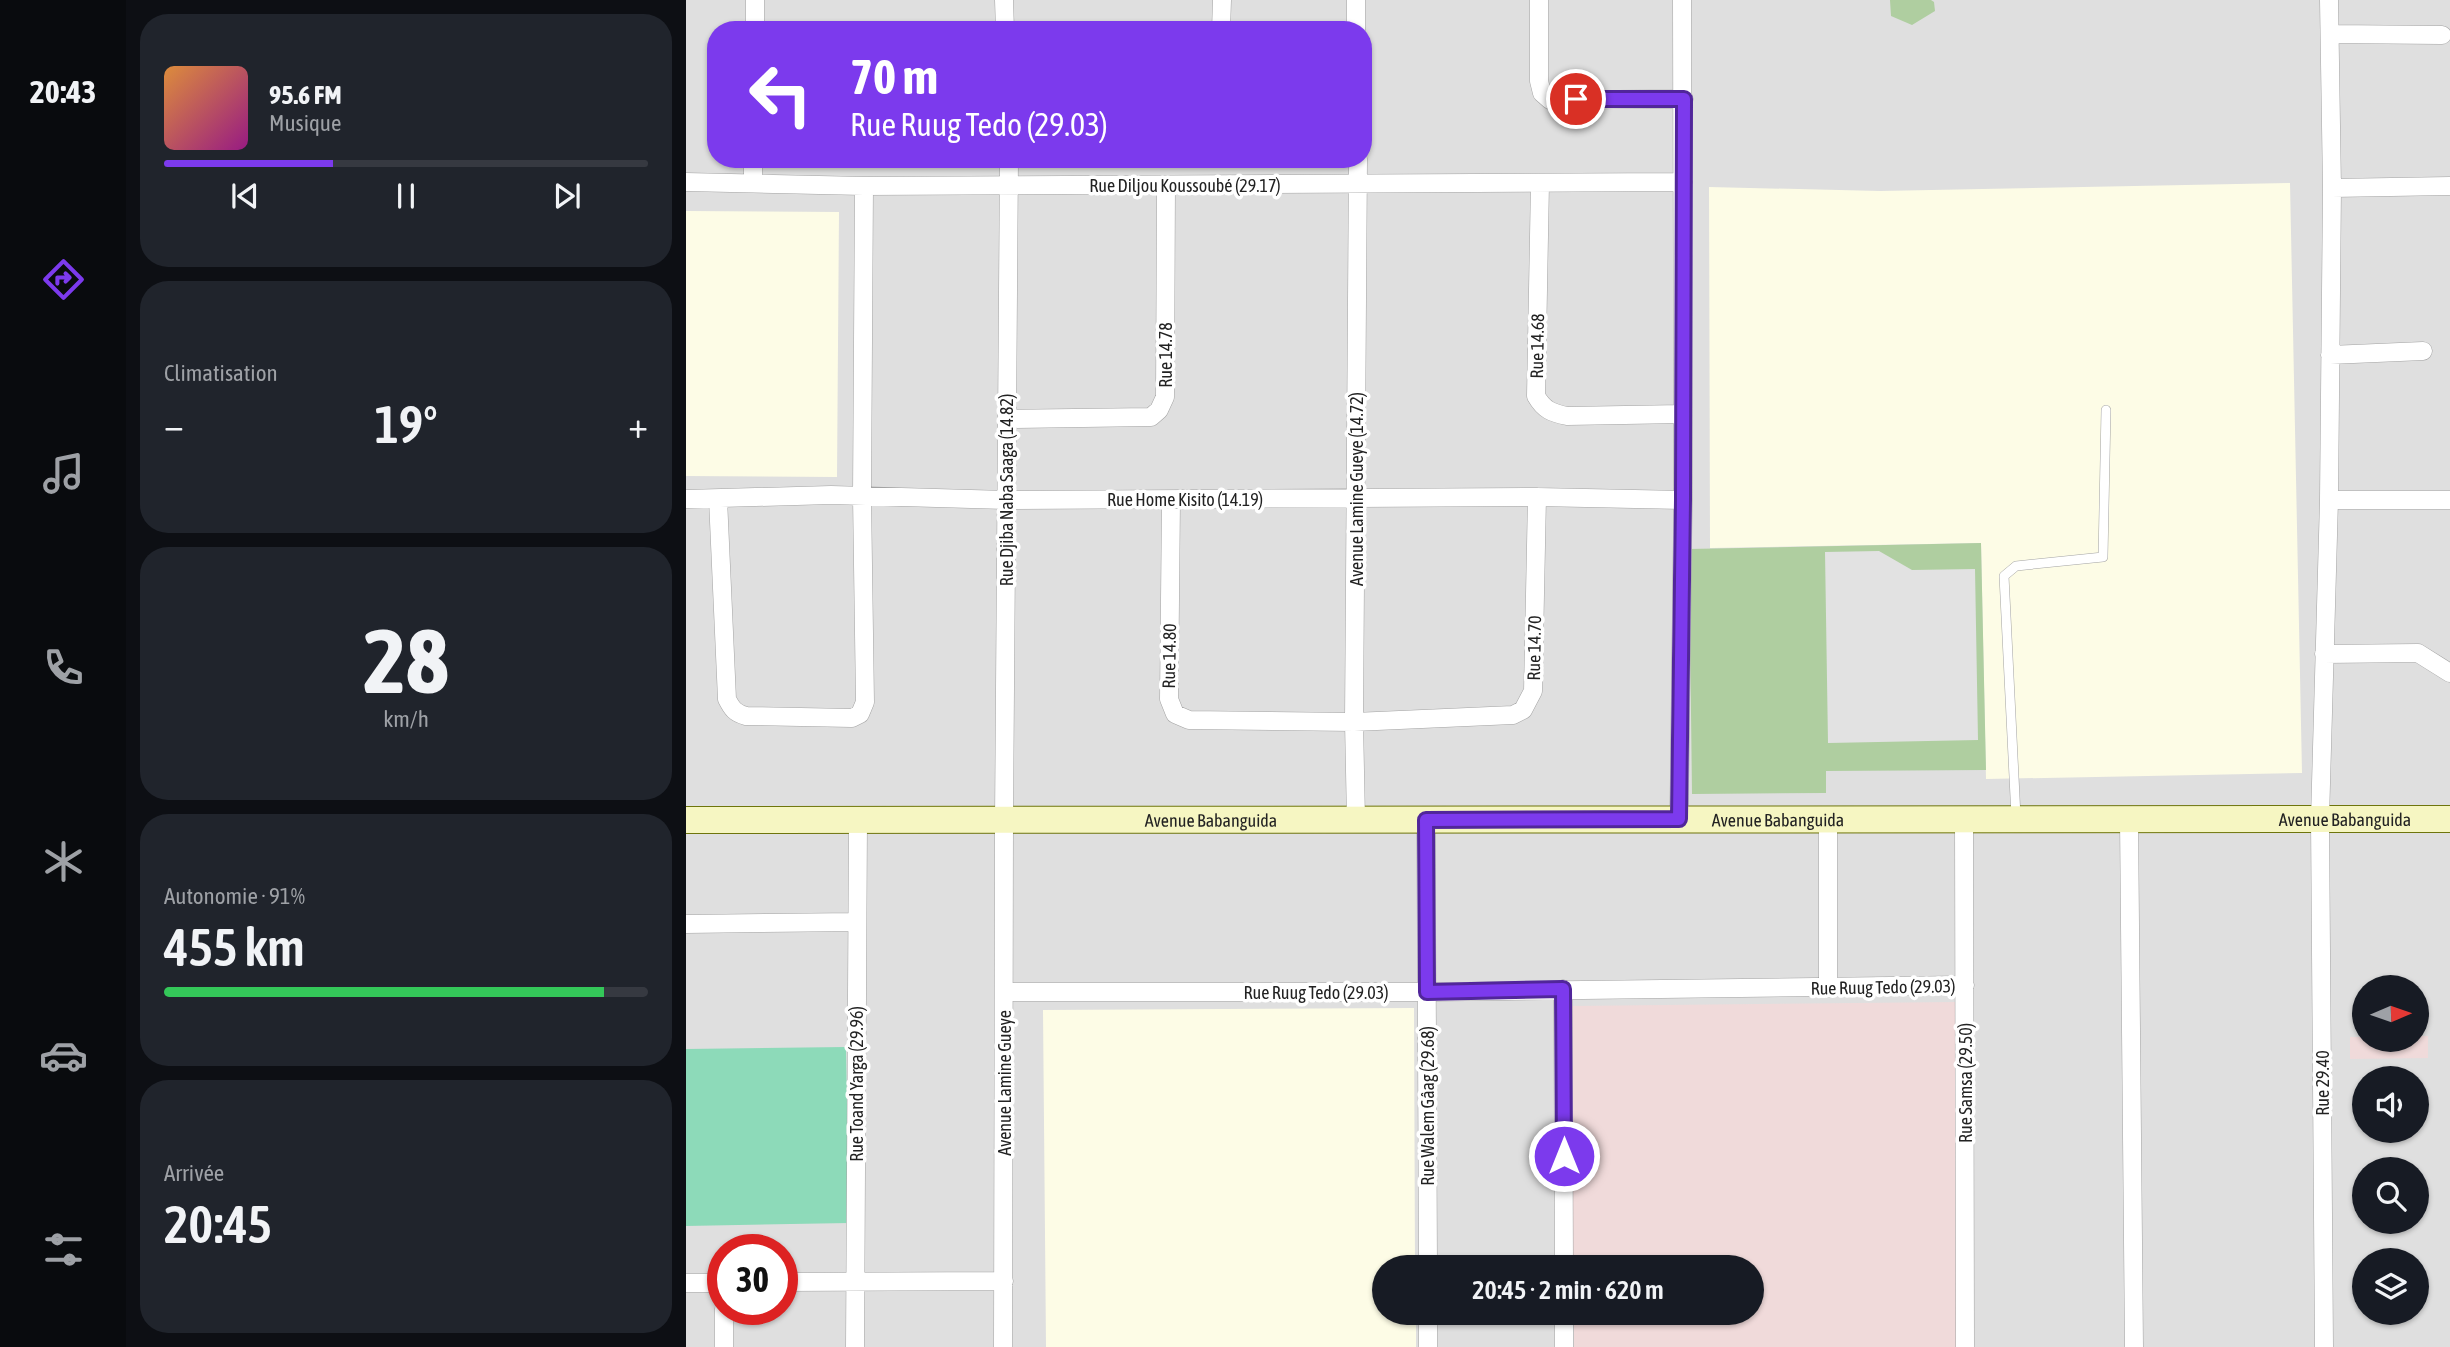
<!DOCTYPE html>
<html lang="fr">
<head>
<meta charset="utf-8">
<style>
	:root { --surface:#171b24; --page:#20242c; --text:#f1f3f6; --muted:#9ea1a6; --line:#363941; --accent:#7c3aed }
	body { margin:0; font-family:"Asap Condensed",sans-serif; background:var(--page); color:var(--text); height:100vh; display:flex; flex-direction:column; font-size:26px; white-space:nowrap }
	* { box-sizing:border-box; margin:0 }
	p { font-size:23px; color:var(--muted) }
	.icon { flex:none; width:38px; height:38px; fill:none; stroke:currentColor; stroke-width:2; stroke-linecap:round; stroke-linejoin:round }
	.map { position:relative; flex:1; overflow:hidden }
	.drawer { display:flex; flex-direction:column; gap:14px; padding:14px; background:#0d0f14; width:560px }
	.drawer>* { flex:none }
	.top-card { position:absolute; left:21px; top:21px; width:665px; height:147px; border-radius:28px; box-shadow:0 2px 5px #0004; background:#7c3aed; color:#fff; overflow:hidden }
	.needle { width:46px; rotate:88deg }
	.controls { position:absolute; left:1666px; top:975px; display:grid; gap:14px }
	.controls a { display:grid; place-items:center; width:77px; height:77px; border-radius:50%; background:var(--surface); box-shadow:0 2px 5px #0004; font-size:35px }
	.speed { position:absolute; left:21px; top:1234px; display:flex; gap:14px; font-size:35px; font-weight:700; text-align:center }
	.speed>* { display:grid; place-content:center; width:91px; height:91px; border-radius:50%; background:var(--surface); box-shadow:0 2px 5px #0004; line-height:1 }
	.speed .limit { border:10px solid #d22; background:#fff; color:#111 }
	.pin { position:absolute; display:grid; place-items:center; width:60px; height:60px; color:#fff; margin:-30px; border:4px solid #fff; border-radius:50%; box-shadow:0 2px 7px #0007 }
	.me { position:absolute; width:77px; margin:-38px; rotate:0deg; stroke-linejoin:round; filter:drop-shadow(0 0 5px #0008) }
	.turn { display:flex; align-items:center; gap:24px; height:147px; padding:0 28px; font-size:32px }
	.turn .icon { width:91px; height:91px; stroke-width:2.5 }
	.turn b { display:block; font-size:49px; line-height:60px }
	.big { font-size:52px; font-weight:600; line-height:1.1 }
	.drawer .tile { flex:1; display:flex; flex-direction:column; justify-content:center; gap:10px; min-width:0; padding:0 24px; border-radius:28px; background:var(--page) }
	.drawer .dial { align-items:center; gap:0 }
	.dial b { font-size:91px; line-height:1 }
	.song { display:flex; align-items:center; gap:21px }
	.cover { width:84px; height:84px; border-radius:10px; background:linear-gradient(135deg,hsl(30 70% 55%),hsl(310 70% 35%)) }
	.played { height:7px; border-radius:4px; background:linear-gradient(90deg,var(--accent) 35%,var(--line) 35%) }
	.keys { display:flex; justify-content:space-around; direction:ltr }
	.heat { display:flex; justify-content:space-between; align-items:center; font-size:38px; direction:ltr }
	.charge { height:10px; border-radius:5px; background:linear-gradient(90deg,#34c759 91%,var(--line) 0) }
	.trip { position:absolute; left:686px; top:1255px; width:392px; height:70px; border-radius:35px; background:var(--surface); box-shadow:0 2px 5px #0004; font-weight:600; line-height:70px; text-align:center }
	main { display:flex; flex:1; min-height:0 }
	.tab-bar { display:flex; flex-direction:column; width:126px; justify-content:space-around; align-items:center; background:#090b0e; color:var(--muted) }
	.tab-bar .icon { width:49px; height:49px }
	.tab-bar .on { color:var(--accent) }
	.tab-bar b { font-size:32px; color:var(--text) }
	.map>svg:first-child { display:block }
	.residential { fill:#dfdfdf; fill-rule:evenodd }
	.commercial { fill:#f0dada }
	.education { fill:#fdfce6 }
	.forest { fill:#afcea0 }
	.pitch { fill:#8ddab9 }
	.parking { fill:#e2e2e2 }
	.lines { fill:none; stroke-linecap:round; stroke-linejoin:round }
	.lane-casing { stroke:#a3a3a3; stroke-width:10 }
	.street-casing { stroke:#a3a3a3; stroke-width:19 }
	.secondary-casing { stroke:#6e750c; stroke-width:28 }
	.lane { stroke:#fff; stroke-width:9 }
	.street { stroke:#fff; stroke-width:18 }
	.secondary { stroke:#f6f6c2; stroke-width:26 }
	.route-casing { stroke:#51269a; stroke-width:18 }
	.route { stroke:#7c3aed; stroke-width:12 }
	.labels { text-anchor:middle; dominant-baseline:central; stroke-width:7; stroke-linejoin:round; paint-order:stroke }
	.street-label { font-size:18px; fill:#222; stroke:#fff }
</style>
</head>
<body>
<main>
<nav class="tab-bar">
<b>20:43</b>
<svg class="icon on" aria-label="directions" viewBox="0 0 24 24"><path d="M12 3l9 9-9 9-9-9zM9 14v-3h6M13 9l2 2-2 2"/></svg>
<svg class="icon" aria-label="music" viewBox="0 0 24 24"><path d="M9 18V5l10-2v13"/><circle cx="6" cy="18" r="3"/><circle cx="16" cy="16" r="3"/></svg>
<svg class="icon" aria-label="phone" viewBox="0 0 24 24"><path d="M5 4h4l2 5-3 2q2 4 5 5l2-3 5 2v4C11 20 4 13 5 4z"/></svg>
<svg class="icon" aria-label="climate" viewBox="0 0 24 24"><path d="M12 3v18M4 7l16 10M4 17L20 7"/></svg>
<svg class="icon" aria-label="car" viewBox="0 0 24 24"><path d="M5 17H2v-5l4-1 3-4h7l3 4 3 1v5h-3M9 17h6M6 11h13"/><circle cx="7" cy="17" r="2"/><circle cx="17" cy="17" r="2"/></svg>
<svg class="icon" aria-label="filters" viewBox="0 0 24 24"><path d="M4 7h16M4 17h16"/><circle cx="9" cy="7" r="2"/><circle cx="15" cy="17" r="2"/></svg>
</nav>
<section class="drawer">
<div class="tile">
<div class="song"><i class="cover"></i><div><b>95.6 FM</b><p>Musique</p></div></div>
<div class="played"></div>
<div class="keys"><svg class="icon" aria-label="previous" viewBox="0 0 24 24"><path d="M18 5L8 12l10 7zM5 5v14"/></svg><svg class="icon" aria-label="pause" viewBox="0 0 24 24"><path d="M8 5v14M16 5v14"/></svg><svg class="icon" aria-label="next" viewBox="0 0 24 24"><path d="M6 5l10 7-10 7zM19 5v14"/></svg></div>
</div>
<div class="tile"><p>Climatisation</p>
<div class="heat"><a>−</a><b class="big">19°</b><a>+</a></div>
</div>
<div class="tile dial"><b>28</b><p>km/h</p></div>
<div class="tile"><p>Autonomie · 91%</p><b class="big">455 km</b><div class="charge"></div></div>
<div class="tile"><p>Arrivée</p><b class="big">20:45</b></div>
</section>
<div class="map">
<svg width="1764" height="1347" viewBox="0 0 1764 1347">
	<rect width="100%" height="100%" fill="#f1eee9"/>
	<path class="residential" d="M 0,0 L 1764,0 L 1764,1347 L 0,1347 ZM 30,30 L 677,30 L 677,159 L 30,159 ZM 1678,987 L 1731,987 L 1731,1040 L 1678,1040 ZM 1678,1078 L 1731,1078 L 1731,1130 L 1678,1130 ZM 1678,1169 L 1731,1169 L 1731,1222 L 1678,1222 ZM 37,1250 L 96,1250 L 96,1309 L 37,1309 ZM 1678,1260 L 1731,1260 L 1731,1312 L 1678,1312 ZM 698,1267 L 1066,1267 L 1066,1312 L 698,1312 Z"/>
	<path class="commercial" d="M 1271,1002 L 1275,1347 L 888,1347 L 888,1313 L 1066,1312 L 1066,1267 L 887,1267 L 885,1006 Z
		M 1731,1036 L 1742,1036 L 1742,1058 L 1664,1059 L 1664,1037 L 1678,1037 L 1678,1040 L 1731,1040 Z"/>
	<path class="education" d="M 1604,183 L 1616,773 L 1300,779 L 1295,543 L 1024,548 L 1023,187 L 1194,191 Z
		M 0,211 L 153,212 L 151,477 L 0,476 Z
		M 728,1008 L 729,1267 L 698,1267 L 698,1312 L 730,1313 L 730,1347 L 360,1347 L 357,1010 Z"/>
	<path class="forest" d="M 1204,0 L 1245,0 L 1248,2 L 1249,11 L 1226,25 L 1205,16 Z
		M 1295,543 L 1300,770 L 1140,771 L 1140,793 L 1006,794 L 1003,549 Z"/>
	<path class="pitch" d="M 160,1047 L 163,1223 L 0,1226 L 0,1049 Z"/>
	<path class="parking" d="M 1193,551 L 1226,570 L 1289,569 L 1292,740 L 1142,743 L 1139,552 Z"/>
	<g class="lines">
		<g class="lane-casing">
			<path id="lane" d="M 1330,817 L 1318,576 L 1330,566 L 1417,557 L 1420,410"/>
		</g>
		<g class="street-casing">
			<path id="street" d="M 318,0 L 319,30
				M 670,0 L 670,30
				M 853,0 L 853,81 L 856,93 L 864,100 L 998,99
				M 69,30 L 69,0
				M 535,30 L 536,0
				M 1644,34 L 1756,35
				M 0,182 L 178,186 L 997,182
				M 67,182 L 67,159
				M 854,183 L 850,396 C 858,410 866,413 881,416 L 996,414
				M 1646,188 L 1764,186
				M 1644,355 L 1737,351
				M 321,419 L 465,417 L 473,410 L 479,397 L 480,185
				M 0,499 L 145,495 L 320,500 L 851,497 L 997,500
				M 32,499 L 41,699 C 46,709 49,713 60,716 L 166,718 L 174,714 L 179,702 L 176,496 L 178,186
				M 485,500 L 483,699 L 489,714 L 503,720 L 668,722 L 827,715 L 837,710 L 847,691 L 851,497
				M 1643,500 L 1764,500
				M 1638,654 L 1732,653 L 1764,673
				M 993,819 L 997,500 L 996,0
				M 1142,819 L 1142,988
				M 1278,819 L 1279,1347
				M 1443,819 L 1448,1347
				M 670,820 L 668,722 L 672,159
				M 740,820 L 742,1267
				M 0,924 L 171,922
				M 877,989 L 878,1267
				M 318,992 L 741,992 L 1279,985
				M 96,1282 L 318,1281
				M 0,1283 L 37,1283
				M 742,1312 L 742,1347
				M 878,1312 L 878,1347
				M 38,1347 L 38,1309
				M 169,1347 L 172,820
				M 317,1347 L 318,820 L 323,159
				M 1638,1347 L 1634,819 L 1643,500 L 1646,188 L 1643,0"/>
		</g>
		<g class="secondary-casing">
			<g id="secondary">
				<path id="s1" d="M 0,820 L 1764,819"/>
			</g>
		</g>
		<use href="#lane" class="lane"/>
		<use href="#street" class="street"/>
		<use href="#secondary" class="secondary"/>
	</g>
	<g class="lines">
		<g class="route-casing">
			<path id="route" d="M 878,1156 L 877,989 L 741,992 L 740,820 L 993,819 L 997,500 L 998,99 L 890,99"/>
		</g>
		<use href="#route" class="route"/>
	</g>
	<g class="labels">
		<g class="street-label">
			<text x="499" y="185">Rue Diljou Koussoubé (29.17)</text>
			<text transform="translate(851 346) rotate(-89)">Rue 14.68</text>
			<text transform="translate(479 355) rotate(-90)">Rue 14.78</text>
			<text transform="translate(670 489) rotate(-90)">Avenue Lamine Gueye (14.72)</text>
			<text transform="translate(320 490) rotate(-90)">Rue Djiba Naba Saaga (14.82)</text>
			<text x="499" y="499">Rue Home Kisito (14.19)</text>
			<text transform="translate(848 648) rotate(-89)">Rue 14.70</text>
			<text transform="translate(483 656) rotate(-89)">Rue 14.80</text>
			<text stroke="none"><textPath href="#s1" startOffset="1092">Avenue Babanguida</textPath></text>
			<text stroke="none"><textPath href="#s1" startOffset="1659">Avenue Babanguida</textPath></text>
			<text stroke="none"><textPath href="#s1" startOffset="525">Avenue Babanguida</textPath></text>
			<text transform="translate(1197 987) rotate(-1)">Rue Ruug Tedo (29.03)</text>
			<text x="630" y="992">Rue Ruug Tedo (29.03)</text>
			<text transform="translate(318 1083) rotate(-90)">Avenue Lamine Gueye</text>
			<text transform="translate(1279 1083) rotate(-90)">Rue Samsa (29.50)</text>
			<text transform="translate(1636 1083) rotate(-90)">Rue 29.40</text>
			<text transform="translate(170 1084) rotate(-90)">Rue Toand Yarga (29.96)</text>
			<text transform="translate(741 1106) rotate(-90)">Rue Walem Gâag (29.68)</text>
		</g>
	</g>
</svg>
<div class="controls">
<a><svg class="needle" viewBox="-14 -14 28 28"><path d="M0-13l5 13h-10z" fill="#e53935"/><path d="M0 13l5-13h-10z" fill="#9ea1a6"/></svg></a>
<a><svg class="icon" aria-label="sound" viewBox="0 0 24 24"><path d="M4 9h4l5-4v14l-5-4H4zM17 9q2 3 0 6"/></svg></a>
<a><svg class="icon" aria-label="search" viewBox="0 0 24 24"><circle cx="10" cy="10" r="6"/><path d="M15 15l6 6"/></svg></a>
<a><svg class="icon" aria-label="layers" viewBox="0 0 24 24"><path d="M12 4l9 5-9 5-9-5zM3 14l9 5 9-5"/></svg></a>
</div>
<div class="speed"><div class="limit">30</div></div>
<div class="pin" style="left:890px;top:99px;background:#d93025"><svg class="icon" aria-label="arrive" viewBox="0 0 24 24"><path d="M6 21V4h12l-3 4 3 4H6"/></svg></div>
<svg class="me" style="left:878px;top:1156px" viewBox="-20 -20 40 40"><circle r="17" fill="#7c3aed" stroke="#fff" stroke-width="3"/><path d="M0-11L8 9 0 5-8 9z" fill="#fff"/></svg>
<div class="trip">20:45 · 2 min · 620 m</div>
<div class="top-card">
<div class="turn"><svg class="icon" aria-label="left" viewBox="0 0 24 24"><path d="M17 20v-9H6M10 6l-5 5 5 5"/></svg><div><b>70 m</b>Rue Ruug Tedo (29.03)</div></div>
</div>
</div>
</main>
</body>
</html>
